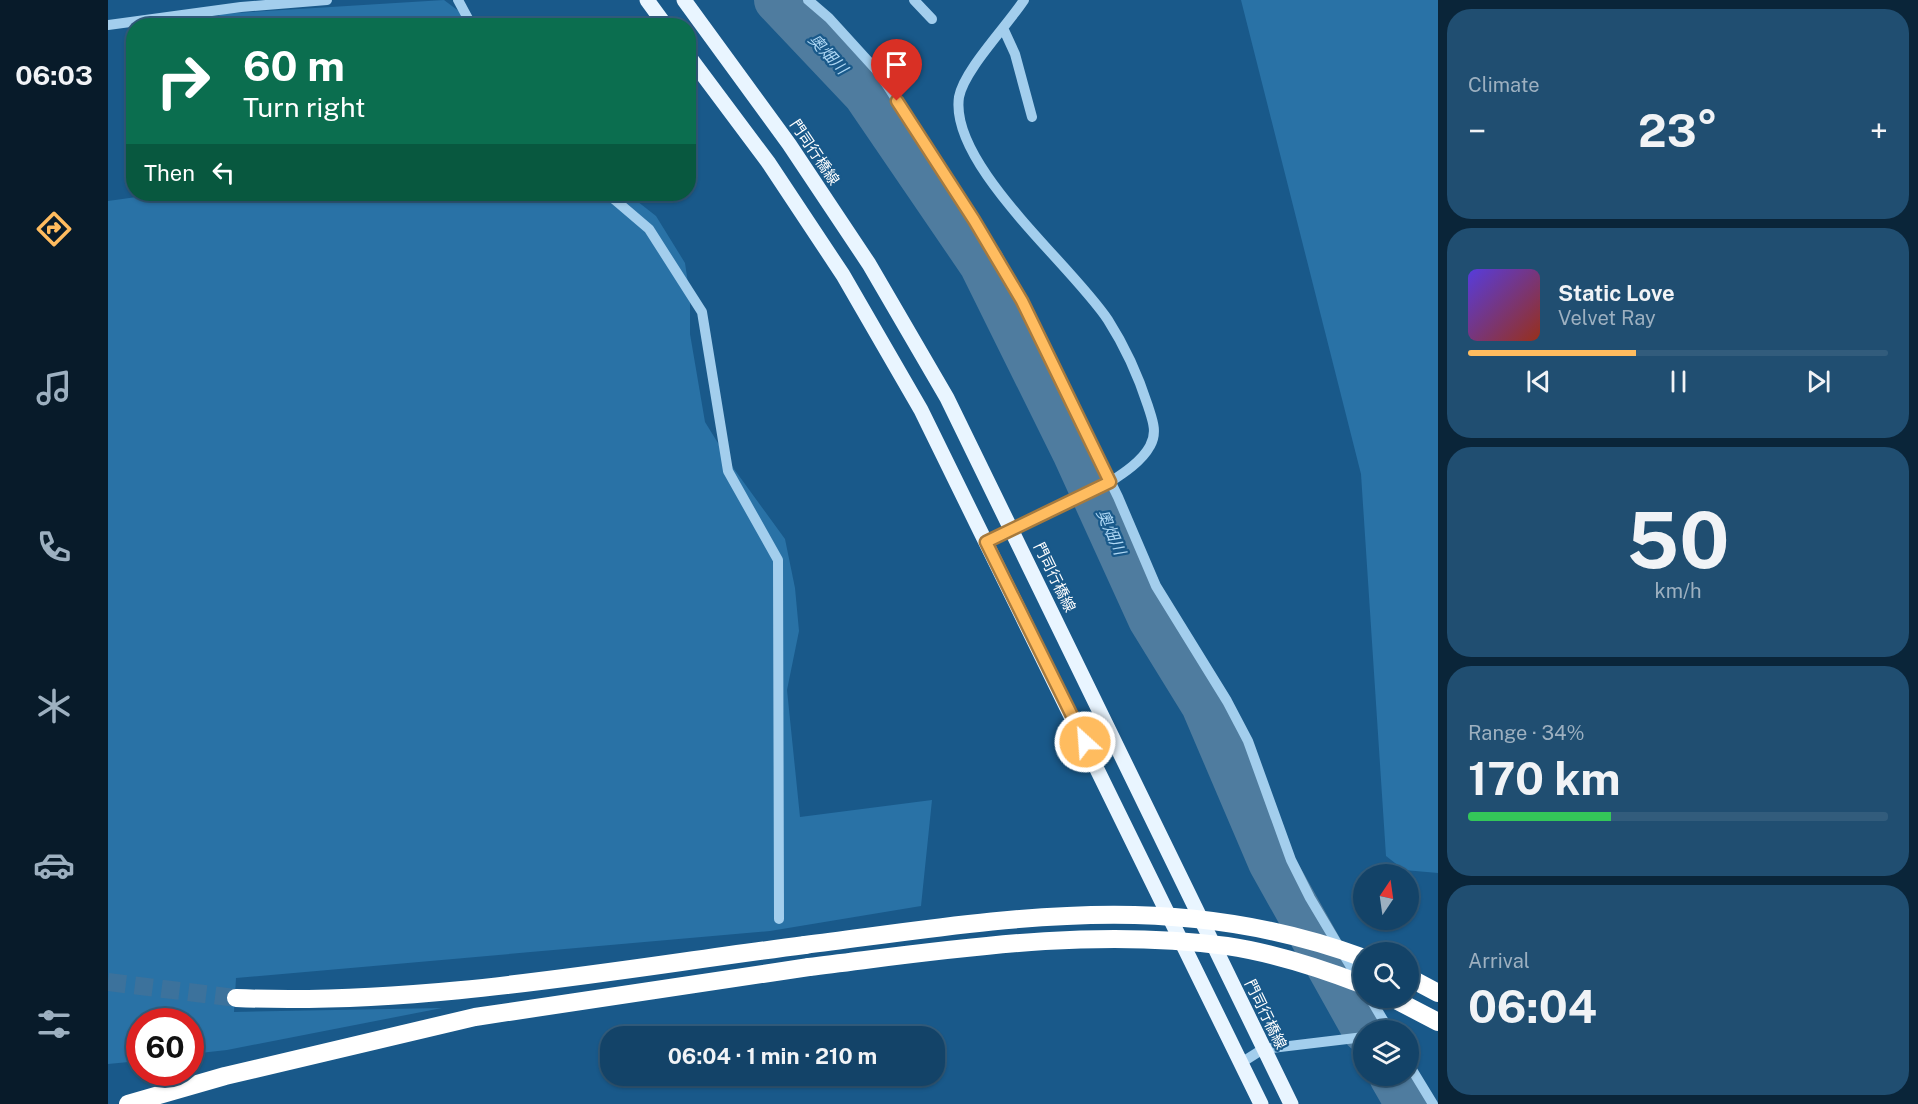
<!DOCTYPE html>
<html lang="en">
<head>
<meta charset="utf-8">
<style>
	:root { --surface:#134368; --page:#204e71; --text:#f1f3f6; --muted:#9db0c0; --line:#325c7c; --accent:#ffbc5f }
	body { margin:0; font-family:"Public Sans","Noto Sans JP",sans-serif; background:var(--page); color:var(--text); height:100vh; display:flex; flex-direction:column; font-size:22px; white-space:nowrap }
	* { box-sizing:border-box; margin:0 }
	p { font-size:20px; color:var(--muted) }
	.icon { flex:none; width:33px; height:33px; fill:none; stroke:currentColor; stroke-width:2; stroke-linecap:round; stroke-linejoin:round }
	.map { position:relative; flex:1; overflow:hidden }
	.details { display:flex; flex-direction:column; gap:9px; padding:9px; background:#0a2539; width:480px }
	.details>* { flex:none }
	.top-card { position:absolute; left:18px; top:18px; width:570px; height:183px; border-radius:24px; box-shadow:0 2px 4px #0004,0 0 0 2px var(--line); background:#0b6e4f; color:#fff; overflow:hidden }
	.needle { width:39px; rotate:13deg }
	.buttons { position:absolute; left:1245px; top:864px; display:grid; gap:12px }
	.buttons a { display:grid; place-items:center; width:66px; height:66px; border-radius:50%; background:var(--surface); box-shadow:0 2px 4px #0004,0 0 0 2px var(--line); font-size:30px }
	.speed { position:absolute; left:18px; top:1008px; display:flex; gap:12px; font-size:30px; font-weight:700; text-align:center }
	.speed>* { display:grid; place-content:center; width:78px; height:78px; border-radius:50%; background:var(--surface); box-shadow:0 2px 4px #0004,0 0 0 2px var(--line); line-height:1 }
	.speed .limit { border:9px solid #d22; background:#fff; color:#111 }
	.pin { position:absolute; display:grid; place-items:center; width:51px; height:51px; color:#fff; margin:-62px -26px; border-radius:50% 50% 50% 0; rotate:-45deg; box-shadow:0 0 6px #0007 }
	.pin .icon { rotate:45deg }
	.me { position:absolute; width:66px; margin:-33px; rotate:334deg; stroke-linejoin:round; filter:drop-shadow(0 0 4px #0008) }
	.turn { display:flex; align-items:center; gap:21px; height:126px; padding:0 18px; font-size:27px }
	.turn .icon { width:78px; height:78px; stroke-width:2.5 }
	.turn b { display:block; font-size:42px; line-height:51px }
	.then { display:flex; align-items:center; height:57px; padding:0 18px; background:#0003; gap:12px; font-size:22px }
	.big { font-size:45px; font-weight:700; line-height:1.1 }
	.details .tile { flex:1; display:flex; flex-direction:column; justify-content:center; gap:9px; min-width:0; padding:0 21px; border-radius:24px; background:var(--page) }
	.details .dial { align-items:center; gap:0 }
	.dial b { font-size:78px; line-height:1 }
	.song { display:flex; align-items:center; gap:18px }
	.cover { width:72px; height:72px; border-radius:9px; background:linear-gradient(135deg,hsl(250 70% 55%),hsl(10 70% 35%)) }
	.played { height:6px; border-radius:3px; background:linear-gradient(90deg,var(--accent) 40%,var(--line) 40%) }
	.keys { display:flex; justify-content:space-around; direction:ltr }
	.heat { display:flex; justify-content:space-between; align-items:center; font-size:33px; direction:ltr }
	.charge { height:9px; border-radius:4px; background:linear-gradient(90deg,#34c759 34%,var(--line) 0) }
	.trip { position:absolute; left:492px; top:1026px; width:345px; height:60px; border-radius:24px; background:var(--surface); box-shadow:0 2px 4px #0004,0 0 0 2px var(--line); font-weight:700; line-height:60px; text-align:center }
	main { display:flex; flex:1; min-height:0 }
	.tabs { display:flex; flex-direction:column; width:108px; justify-content:space-around; align-items:center; background:#081b2a; color:var(--muted) }
	.tabs .icon { width:42px; height:42px }
	.tabs .active { color:var(--accent) }
	.tabs b { font-size:27px; color:var(--text) }
	.map>svg:first-child { display:block }
	.green { fill:#2972a6 }
	.lines { fill:none; stroke-linecap:round; stroke-linejoin:round }
	.river { stroke:#4f7c9f; stroke-width:46 }
	.highway-tunnel { stroke:#3c729c; stroke-width:18; stroke-dasharray:18 9; stroke-linecap:butt }
	.minor { stroke:#a3ceed; stroke-width:10 }
	.major { stroke:#e9f5ff; stroke-width:15 }
	.highway { stroke:#fff; stroke-width:18 }
	.highway-bridge { stroke:#fff; stroke-width:18 }
	.route-casing { stroke:#a67a3e; stroke-width:15 }
	.route { stroke:#ffbc5f; stroke-width:10 }
	.labels { text-anchor:middle; dominant-baseline:central; stroke-width:4.5; stroke-linejoin:round; paint-order:stroke }
	.street-label { font-size:15px; fill:#fff; stroke:#19598a }
	.water-label { font-size:16px; font-style:italic; fill:#afd8f5; stroke:#19598a }
</style>
</head>
<body>
<main>
<nav class="tabs">
<b>06:03</b>
<svg class="icon active" aria-label="directions" viewBox="0 0 24 24"><path d="M12 3l9 9-9 9-9-9zM9 14v-3h6M13 9l2 2-2 2"/></svg>
<svg class="icon" aria-label="music" viewBox="0 0 24 24"><path d="M9 18V5l10-2v13"/><circle cx="6" cy="18" r="3"/><circle cx="16" cy="16" r="3"/></svg>
<svg class="icon" aria-label="phone" viewBox="0 0 24 24"><path d="M5 4h4l2 5-3 2q2 4 5 5l2-3 5 2v4C11 20 4 13 5 4z"/></svg>
<svg class="icon" aria-label="climate" viewBox="0 0 24 24"><path d="M12 3v18M4 7l16 10M4 17L20 7"/></svg>
<svg class="icon" aria-label="car" viewBox="0 0 24 24"><path d="M5 17H2v-5l4-1 3-4h7l3 4 3 1v5h-3M9 17h6M6 11h13"/><circle cx="7" cy="17" r="2"/><circle cx="17" cy="17" r="2"/></svg>
<svg class="icon" aria-label="filters" viewBox="0 0 24 24"><path d="M4 7h16M4 17h16"/><circle cx="9" cy="7" r="2"/><circle cx="15" cy="17" r="2"/></svg>
</nav>
<div class="map">
<svg width="1330" height="1104" viewBox="0 0 1330 1104">
	<rect width="100%" height="100%" fill="#19598a"/>
	<path class="green" d="M 336,0 L 352,12 L 357,25 L 113,26 L 111,14 Z
		M 1133,0 L 1330,0 L 1330,873 L 1296,870 L 1278,856 L 1253,474 Z
		M 50,194 L 520,194 L 548,216 L 577,263 L 582,297 L 582,334 L 597,422 L 626,469 L 677,539 L 687,588 L 691,631 L 679,690 L 692,817 L 824,800 L 813,906 L 662,931 L 128,978 L 126,1012 L 334,1008 L 119,1050 L 83,1054 L 82,1022 L 32,1022 L 31,1061 L 0,1064 L 0,201 Z"/>
	<g class="lines">
		<path class="river" d="M 669,0 L 758,94 L 874,264 L 967,452 L 1043,619 L 1096,705 L 1163,862 L 1257,1030
			M 1284,1076 L 1300,1104"/>
		<path class="highway-tunnel" d="M 0,982 L 128,998"/>
		<path class="minor" d="M 350,0 L 364,26
			M 700,0 L 721,18 L 772,74 L 866,220 L 914,301 L 1010,497 L 1048,586 L 1119,701 L 1140,741 L 1183,860 L 1202,898 L 1252,982
			M 806,0 L 824,19
			M 0,25 L 133,7 L 219,0
			M 896,30 L 907,54 L 924,117
			M 500,194 L 541,229 L 594,312 L 620,471 L 670,560 L 671,919
			M 878,541 L 1002,482 C 1016,473 1034,461 1042,446 C 1050,432 1044,419 1040,406 C 1031,378 1016,345 1000,320 C 964,265 841,165 851,97 C 856,70 899,26 916,0
			M 1262,998 L 1281,1030
			M 1133,1063 L 1155,1049 L 1256,1037
			M 1300,1063 L 1325,1104"/>
		<path class="major" d="M 539,0 L 558,26
			M 576,0 L 681,144 L 761,264 L 839,398 L 1183,1104
			M 580,55 L 660,162 L 735,275 L 813,410 L 1153,1104"/>
		<path class="highway" d="M 1300,977 L 1330,993
			M 128,998 C 318,1006 509,969 697,945
			M 1284,998 L 1330,1022
			M 20,1104 L 117,1076 L 367,1017 L 701,967"/>
		<path class="highway-bridge" d="M 697,945 C 894,920 1062,886 1256,958
			M 701,967 C 841,950 979,927 1119,946 C 1166,953 1212,968 1256,985"/>
	</g>
	<g class="lines">
		<g class="route-casing">
			<path id="route" d="M 789,101 L 866,220 L 914,301 L 1002,482 L 878,542 L 977,742"/>
		</g>
		<use href="#route" class="route"/>
	</g>
	<g class="labels">
		<g class="street-label">
			<text transform="translate(707 152) rotate(56)">門司行橋線</text>
			<text transform="translate(947 577) rotate(64)">門司行橋線</text>
			<text transform="translate(1158 1014) rotate(64)">門司行橋線</text>
		</g>
		<g class="water-label">
			<text transform="translate(720 54) rotate(47)">奧畑川</text>
			<text transform="translate(1003 532) rotate(66)">奧畑川</text>
		</g>
	</g>
</svg>
<div class="buttons">
<a><svg class="needle" viewBox="-14 -14 28 28"><path d="M0-13l5 13h-10z" fill="#e53935"/><path d="M0 13l5-13h-10z" fill="#9db0c0"/></svg></a>
<a><svg class="icon" aria-label="search" viewBox="0 0 24 24"><circle cx="10" cy="10" r="6"/><path d="M15 15l6 6"/></svg></a>
<a><svg class="icon" aria-label="layers" viewBox="0 0 24 24"><path d="M12 4l9 5-9 5-9-5zM3 14l9 5 9-5"/></svg></a>
</div>
<div class="speed"><div class="limit">60</div></div>
<div class="pin" style="left:789px;top:101px;background:#d93025"><svg class="icon" aria-label="arrive" viewBox="0 0 24 24"><path d="M6 21V4h12l-3 4 3 4H6"/></svg></div>
<svg class="me" style="left:977px;top:742px" viewBox="-20 -20 40 40"><circle r="17" fill="#ffbc5f" stroke="#fff" stroke-width="3"/><path d="M0-11L8 9 0 5-8 9z" fill="#fff"/></svg>
<div class="trip">06:04 · 1 min · 210 m</div>
<div class="top-card">
<div class="turn"><svg class="icon" aria-label="right" viewBox="0 0 24 24"><path d="M7 20v-9h11M14 6l5 5-5 5"/></svg><div><b>60 m</b>Turn right</div></div>
<div class="then">Then<svg class="icon" aria-label="left" viewBox="0 0 24 24"><path d="M17 20v-9H6M10 6l-5 5 5 5"/></svg></div>
</div>
</div>
<section class="details">
<div class="tile"><p>Climate</p>
<div class="heat"><a>−</a><b class="big">23°</b><a>+</a></div>
</div>
<div class="tile">
<div class="song"><i class="cover"></i><div><b>Static Love</b><p>Velvet Ray</p></div></div>
<div class="played"></div>
<div class="keys"><svg class="icon" aria-label="previous" viewBox="0 0 24 24"><path d="M18 5L8 12l10 7zM5 5v14"/></svg><svg class="icon" aria-label="pause" viewBox="0 0 24 24"><path d="M8 5v14M16 5v14"/></svg><svg class="icon" aria-label="next" viewBox="0 0 24 24"><path d="M6 5l10 7-10 7zM19 5v14"/></svg></div>
</div>
<div class="tile dial"><b>50</b><p>km/h</p></div>
<div class="tile"><p>Range · 34%</p><b class="big">170 km</b><div class="charge"></div></div>
<div class="tile"><p>Arrival</p><b class="big">06:04</b></div>
</section>
</main>
</body>
</html>
